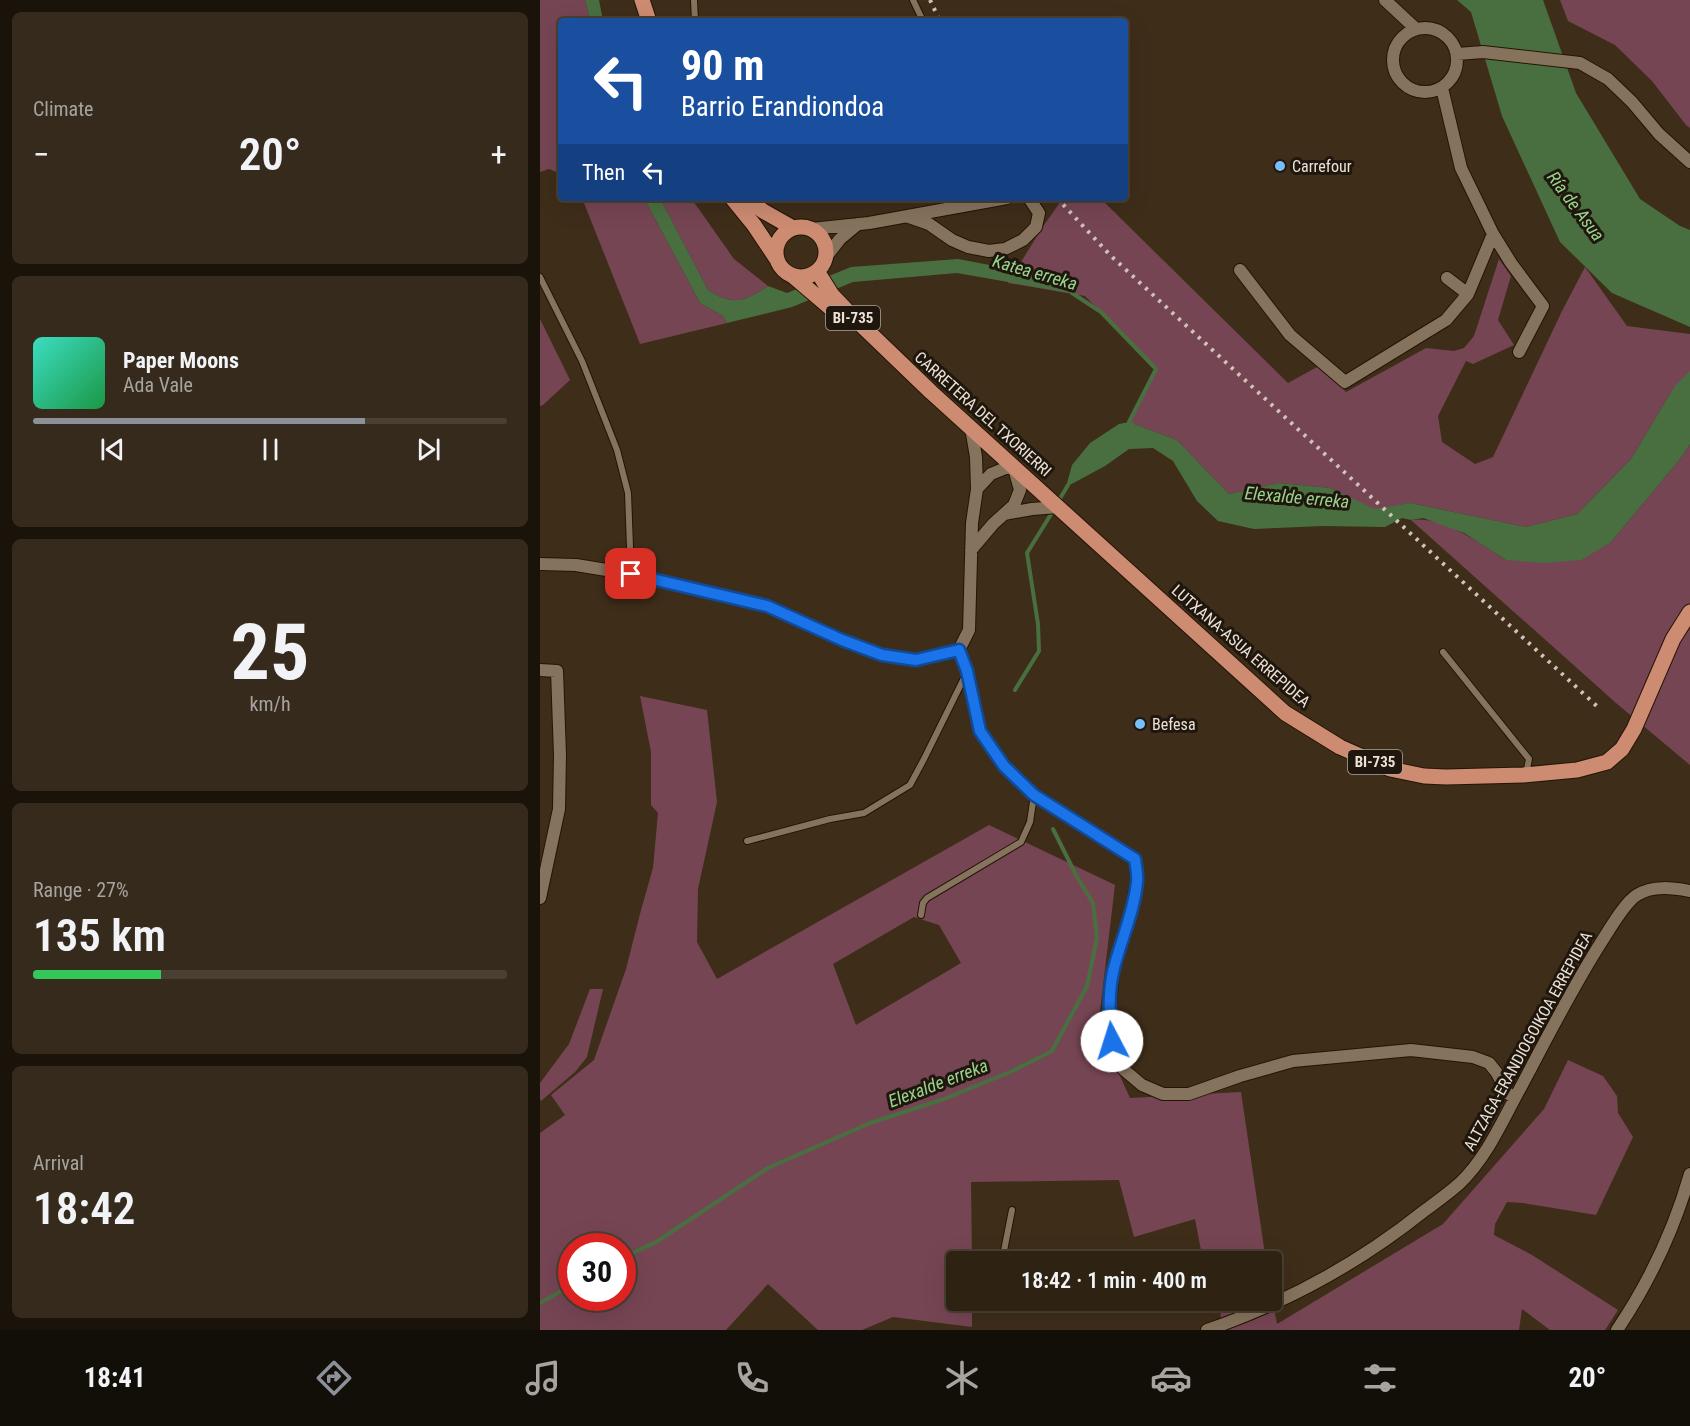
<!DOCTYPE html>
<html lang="en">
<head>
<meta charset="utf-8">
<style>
	:root { --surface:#2e2213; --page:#362a1c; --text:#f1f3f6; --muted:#a7a4a0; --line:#493f33; --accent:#8c9099 }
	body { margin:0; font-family:"Roboto Condensed",sans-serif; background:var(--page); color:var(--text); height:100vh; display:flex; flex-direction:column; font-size:22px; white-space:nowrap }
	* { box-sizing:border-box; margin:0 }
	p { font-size:20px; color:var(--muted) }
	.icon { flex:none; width:33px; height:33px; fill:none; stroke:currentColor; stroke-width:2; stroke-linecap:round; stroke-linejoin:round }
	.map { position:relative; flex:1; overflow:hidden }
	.sheet { display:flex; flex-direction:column; gap:12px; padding:12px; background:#19130a; width:540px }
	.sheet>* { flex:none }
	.guide { position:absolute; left:18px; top:18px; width:570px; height:183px; border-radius:6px; box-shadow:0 6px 24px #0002,0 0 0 2px var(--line); background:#1a4fa0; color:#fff; overflow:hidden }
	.speed { position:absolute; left:18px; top:1233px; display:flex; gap:12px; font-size:30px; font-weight:700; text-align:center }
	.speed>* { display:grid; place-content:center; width:78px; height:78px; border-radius:50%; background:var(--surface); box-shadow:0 6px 24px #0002,0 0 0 2px var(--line); line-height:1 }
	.speed .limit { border:9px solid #d22; background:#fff; color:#111 }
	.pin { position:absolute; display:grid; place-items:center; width:51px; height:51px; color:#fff; margin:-26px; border-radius:12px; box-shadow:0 3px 9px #0006 }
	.me { position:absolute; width:66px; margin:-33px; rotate:355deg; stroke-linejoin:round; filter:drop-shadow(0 0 4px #0008) }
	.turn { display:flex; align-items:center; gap:21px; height:126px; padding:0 24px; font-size:27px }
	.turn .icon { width:78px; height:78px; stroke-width:2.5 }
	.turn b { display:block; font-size:42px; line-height:51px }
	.then { display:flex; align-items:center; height:57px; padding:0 24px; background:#0003; gap:12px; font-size:22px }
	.big { font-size:45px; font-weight:600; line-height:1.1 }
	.sheet .widget { flex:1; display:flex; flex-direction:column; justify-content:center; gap:9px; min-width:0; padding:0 21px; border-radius:9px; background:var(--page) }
	.sheet .dial { align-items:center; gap:0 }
	.dial b { font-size:78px; line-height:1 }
	.song { display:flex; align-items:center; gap:18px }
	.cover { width:72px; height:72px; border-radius:9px; background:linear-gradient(135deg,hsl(170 70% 55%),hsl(140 70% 35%)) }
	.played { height:6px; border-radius:3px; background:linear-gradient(90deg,var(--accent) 70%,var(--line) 70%) }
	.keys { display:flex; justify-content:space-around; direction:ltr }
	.heat { display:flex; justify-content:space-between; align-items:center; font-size:33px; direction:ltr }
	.charge { height:9px; border-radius:4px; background:linear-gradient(90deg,#34c759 27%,var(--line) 0) }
	.trip { position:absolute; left:406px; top:1251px; width:336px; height:60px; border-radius:6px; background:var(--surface); box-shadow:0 6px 24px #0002,0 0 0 2px var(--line); font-weight:600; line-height:60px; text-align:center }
	.tabs { display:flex; height:96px; justify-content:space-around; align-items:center; background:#120e08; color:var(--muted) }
	.tabs .icon { width:42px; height:42px }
	.tabs .on { color:var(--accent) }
	.tabs b { font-size:27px; color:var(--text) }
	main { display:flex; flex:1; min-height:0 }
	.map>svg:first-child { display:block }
	.green { fill:#764553; fill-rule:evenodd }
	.water { fill:#496f41 }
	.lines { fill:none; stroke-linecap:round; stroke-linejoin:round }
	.stream { stroke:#496f41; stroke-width:4 }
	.lane-casing { stroke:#241503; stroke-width:8 }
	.street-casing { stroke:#241503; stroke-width:14 }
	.primary-casing { stroke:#241503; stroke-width:17 }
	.lane { stroke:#86735d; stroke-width:6 }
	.street { stroke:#86735d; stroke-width:12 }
	.primary { stroke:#cd8b72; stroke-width:15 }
	.rail { stroke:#d0c4b7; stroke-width:4; stroke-dasharray:3 6; stroke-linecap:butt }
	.route-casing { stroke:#114b97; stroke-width:15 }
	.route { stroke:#1a73e8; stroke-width:10 }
	.poi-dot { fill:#78bff8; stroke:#1f170e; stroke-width:2 }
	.labels { text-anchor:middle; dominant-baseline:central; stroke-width:6; stroke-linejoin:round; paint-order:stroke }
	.shield { fill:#1f170e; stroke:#afa59a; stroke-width:1.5 }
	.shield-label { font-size:15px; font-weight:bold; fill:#ede2d6 }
	.poi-label { font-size:16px; fill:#ede2d6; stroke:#1f170e; text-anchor:start }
	.street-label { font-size:16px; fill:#ede2d6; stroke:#1f170e }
	.water-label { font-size:18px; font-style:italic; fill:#99d38d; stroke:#1f170e }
</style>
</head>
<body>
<main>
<section class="sheet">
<div class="widget"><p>Climate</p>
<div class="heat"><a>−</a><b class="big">20°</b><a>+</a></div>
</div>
<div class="widget">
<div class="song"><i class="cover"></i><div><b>Paper Moons</b><p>Ada Vale</p></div></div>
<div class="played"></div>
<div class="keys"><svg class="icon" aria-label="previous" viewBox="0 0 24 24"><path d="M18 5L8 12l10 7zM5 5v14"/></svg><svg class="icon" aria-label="pause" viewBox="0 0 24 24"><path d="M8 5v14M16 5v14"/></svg><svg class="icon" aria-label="next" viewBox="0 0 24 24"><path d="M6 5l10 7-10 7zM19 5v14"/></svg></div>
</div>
<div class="widget dial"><b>25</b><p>km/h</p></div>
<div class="widget"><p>Range · 27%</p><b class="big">135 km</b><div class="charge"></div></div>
<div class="widget"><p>Arrival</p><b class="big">18:42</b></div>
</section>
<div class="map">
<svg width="1150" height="1330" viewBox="0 0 1150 1330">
	<rect width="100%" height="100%" fill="#3e2d19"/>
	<path class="green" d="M 0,0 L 45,0 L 50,21 L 21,21 L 21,174 L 9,169 L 0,172 Z
		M 1020,0 L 1150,0 L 1150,128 L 1146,125 L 1112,81 L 1075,45 L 1028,21 Z
		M 42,198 L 104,198 L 160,303 L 183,316 L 187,323 L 100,344 Z
		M 120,198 L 151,198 L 194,259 L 228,286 C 205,302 192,306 168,290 Z
		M 523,198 L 560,198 L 748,383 L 779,366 L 806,392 L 886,348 L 914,351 L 924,348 L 934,336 L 959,259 L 971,276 L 958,320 L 974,345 L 933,364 L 926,361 L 898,416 L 902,442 L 935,464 L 953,457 L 1022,311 L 1045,267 L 1087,326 L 1150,334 L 1150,396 L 1134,387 L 1091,459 L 1037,514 L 986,527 L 870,503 L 835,510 L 790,488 L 739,483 L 689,494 L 637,440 L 589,422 L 616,369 L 545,296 L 468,283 L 502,228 Z
		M 0,319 L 30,380 L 3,405 L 0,406 Z
		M 1150,444 L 1150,765 L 1076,703 L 871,520 C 902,515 941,544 966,560 L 1071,542 L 1141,458 Z
		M 100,696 L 167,710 L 177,802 L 158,889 L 157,942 L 177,979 L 449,825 L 575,885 L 558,1028 L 590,1098 L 701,1092 L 726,1261 L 663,1261 L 655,1219 L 594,1237 L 579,1180 L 431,1182 L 432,1261 L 417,1262 L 417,1300 L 432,1301 L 432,1327 L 353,1317 L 322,1330 L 278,1330 L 228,1284 L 186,1330 L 0,1330 L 0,1133 L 25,1115 L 11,1095 L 54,1060 L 86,969 L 101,910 L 113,868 L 118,813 L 111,805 L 111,752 ZM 374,917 L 399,925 L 421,963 L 316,1025 L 293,964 ZM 32,1246 L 82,1246 L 82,1298 L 32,1298 Z
		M 50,989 L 63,989 L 47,1057 L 35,1072 L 1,1101 L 0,1099 L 0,1083 L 29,1044 Z
		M 1028,1060 L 1063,1076 L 1077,1096 L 1078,1113 L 1093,1137 L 1056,1215 L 983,1203 L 967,1202 L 955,1224 L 954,1235 L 992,1255 L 1078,1310 L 1065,1330 L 1010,1330 L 982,1309 L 979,1330 L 680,1330 L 681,1307 L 676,1301 L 732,1300 L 732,1298 L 737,1324 L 903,1224 L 1004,1109 Z"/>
	<path class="water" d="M 45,0 L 59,0 L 63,21 L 50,21 Z
		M 917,0 L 1003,0 L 1036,93 L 1100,199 L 1140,226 L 1150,230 L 1150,327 L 1072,293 L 1020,242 L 962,116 L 931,12 Z
		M 104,198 L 120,198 L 168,290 C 192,306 205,302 228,286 L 247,293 L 311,267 L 418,259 L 476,270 L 535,294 L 417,273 L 313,282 L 252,307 L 187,323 L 183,316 L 160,303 Z
		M 1150,371 L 1150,444 L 1141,458 L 1071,542 L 1041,560 L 1004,563 L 966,560 L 924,533 L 883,518 L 871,520 L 862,518 L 845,527 L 783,526 L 714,529 L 678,521 L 657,501 L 633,461 L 613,448 L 589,449 L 565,466 L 526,487 L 532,465 L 550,443 L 579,424 L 589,422 L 637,440 L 689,494 L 739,483 L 790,488 L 835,509 L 870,503 L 986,527 L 1037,514 L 1091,459 L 1134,387 Z"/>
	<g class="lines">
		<path class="stream" d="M 532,293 L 561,312 L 616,369 L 589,422 L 593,425
			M 518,502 L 528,485
			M 475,690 L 499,651 L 498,624 L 487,553 L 513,511
			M 82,1258 L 116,1242 L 228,1168 L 330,1123 L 404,1099 L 470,1072 L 512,1051 L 547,986 L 557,938 L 553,903 L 536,875 L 513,829
			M 0,1303 L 32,1285"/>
		<g class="lane-casing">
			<path id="lane" d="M 154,0 L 155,21
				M 373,0 L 383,21
				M 0,277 L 42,361 L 77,450 L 88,493 L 91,574
				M 903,652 L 989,759 L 986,774
				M 207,841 L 290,819 L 324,813 L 370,785 L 384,759 L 426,674
				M 381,915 L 383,903 L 387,898 L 481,842 L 490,822 L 494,795
				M 463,1262 L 463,1256 L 472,1210"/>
		</g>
		<g class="street-casing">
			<path id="street" d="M 845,0 L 876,29
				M853 60a32 32 0 1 1 64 0a32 32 0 1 1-64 0Z
				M 917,54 L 943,52 L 1040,63 L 1068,79 L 1092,102 L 1119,134 L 1150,162
				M 902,88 L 921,168 L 953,234 L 971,263 L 1003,306 L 979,352
				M 369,217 L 389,224 L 412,240 L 428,247 L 449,251 L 465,249 L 483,240 L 496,227 L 499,213 L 489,198
				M 271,229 L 329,223 L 467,198
				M 286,257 L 300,239 L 318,224
				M 700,270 L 750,335 L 805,382 L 906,320 L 928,294 L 953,234
				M 907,278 L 928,294
				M 431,428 L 436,457 L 437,489
				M 464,514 L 492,509 L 518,507
				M 0,564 L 36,565 L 91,574 L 227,606 L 302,640 L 342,655 L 377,660 L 419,650 L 429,630 L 432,523 L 437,489 L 451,474 L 473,465 L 480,490 L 474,505 L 453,524 L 431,550
				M 419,650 L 427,671 L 440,731 L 464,766 L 494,795 L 595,859 L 597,881 L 591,912 L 573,972 L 569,1015 L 572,1041 L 583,1069 L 602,1085 L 623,1094 L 649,1094 L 700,1076 L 753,1061 L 871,1050 L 933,1057 L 949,1063 L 957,1073 L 967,1093 L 975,1098
				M 0,670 L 17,671 L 20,755 L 19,809 L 0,898
				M 667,1330 C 746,1303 819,1263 884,1211 C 896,1202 909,1193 920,1183 C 945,1159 960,1126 976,1096 C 1004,1044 1030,991 1062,941 C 1069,930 1086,901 1097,895 C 1113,885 1133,888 1150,891
				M 1077,1330 C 1110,1281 1134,1230 1150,1174"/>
		</g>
		<g class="primary-casing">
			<path id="primary" d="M 102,0 L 109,21
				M 192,198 L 214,225 L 236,258
				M 206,198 L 223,211 L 253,228
				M236 252a25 25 0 1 1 50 0a25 25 0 1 1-50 0Z
				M 277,271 L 292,295 L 312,316 L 391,392 L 745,713 L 800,747 L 850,769 L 884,776 L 906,777 L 983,775 L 1037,770 L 1067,762 L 1082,749 L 1094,729 L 1133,639 L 1150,612
				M 253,276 L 301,317"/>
		</g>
		<use href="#lane" class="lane"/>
		<use href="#street" class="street"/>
		<use href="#primary" class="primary"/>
		<path class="rail" d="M 390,0 L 400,21
			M 517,198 L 570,255 L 1060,709"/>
	</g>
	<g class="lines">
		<g class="route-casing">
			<path id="route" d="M 91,574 L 227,606 L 302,640 L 342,655 L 376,660 L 419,650 L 427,671 L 440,731 L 464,766 L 494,795 L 595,859 C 596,867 598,875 597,882 C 594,913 580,942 573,972 C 568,995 569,1018 572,1041"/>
		</g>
		<use href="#route" class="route"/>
	</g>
	<g class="poi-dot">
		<circle cx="740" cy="166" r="6"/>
		<circle cx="600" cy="724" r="6"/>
	</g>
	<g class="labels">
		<g class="shield">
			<rect x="286" y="306" width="54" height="24" rx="4.5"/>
			<rect x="808" y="750" width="54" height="24" rx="4.5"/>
		</g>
		<g class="shield-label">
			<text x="313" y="318">BI-735</text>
			<text x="835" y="762">BI-735</text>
		</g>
		<g class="poi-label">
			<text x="752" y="166">Carrefour</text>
			<text x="612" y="724">Befesa</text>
		</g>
		<g class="street-label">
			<text transform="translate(443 414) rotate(42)">CARRETERA DEL TXORIERRI</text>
			<text transform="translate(701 646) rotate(41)">LUTXANA-ASUA ERREPIDEA</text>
			<text transform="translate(988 1041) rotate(-61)">ALTZAGA-ERANDIOGOIKOA ERREPIDEA</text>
		</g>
		<g class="water-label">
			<text transform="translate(1036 206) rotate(53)">Ría de Asua</text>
			<text transform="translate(495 272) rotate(16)">Katea erreka</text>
			<text transform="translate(757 497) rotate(5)">Elexalde erreka</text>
			<text transform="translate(398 1083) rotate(-21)">Elexalde erreka</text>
		</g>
	</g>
</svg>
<div class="speed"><div class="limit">30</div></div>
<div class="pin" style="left:91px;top:574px;background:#d93025"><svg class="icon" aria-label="arrive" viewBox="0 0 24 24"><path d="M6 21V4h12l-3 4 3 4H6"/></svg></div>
<svg class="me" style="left:572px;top:1041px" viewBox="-20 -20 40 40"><circle r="19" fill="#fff"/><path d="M0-13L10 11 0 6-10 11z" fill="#1a73e8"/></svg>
<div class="trip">18:42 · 1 min · 400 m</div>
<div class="guide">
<div class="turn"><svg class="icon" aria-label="left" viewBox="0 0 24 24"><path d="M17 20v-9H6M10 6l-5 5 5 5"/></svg><div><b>90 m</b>Barrio Erandiondoa</div></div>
<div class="then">Then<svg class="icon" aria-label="left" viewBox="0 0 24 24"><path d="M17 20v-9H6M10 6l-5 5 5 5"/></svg></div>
</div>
</div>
</main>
<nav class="tabs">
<b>18:41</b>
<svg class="icon on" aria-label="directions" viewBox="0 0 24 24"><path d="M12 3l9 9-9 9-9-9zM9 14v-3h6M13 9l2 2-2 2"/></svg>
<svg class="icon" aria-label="music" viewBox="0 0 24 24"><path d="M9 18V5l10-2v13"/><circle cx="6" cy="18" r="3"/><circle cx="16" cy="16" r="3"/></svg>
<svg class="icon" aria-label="phone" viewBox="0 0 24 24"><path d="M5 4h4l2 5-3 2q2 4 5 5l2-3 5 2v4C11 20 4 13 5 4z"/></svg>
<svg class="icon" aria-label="climate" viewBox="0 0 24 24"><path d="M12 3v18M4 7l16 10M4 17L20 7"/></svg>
<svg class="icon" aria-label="car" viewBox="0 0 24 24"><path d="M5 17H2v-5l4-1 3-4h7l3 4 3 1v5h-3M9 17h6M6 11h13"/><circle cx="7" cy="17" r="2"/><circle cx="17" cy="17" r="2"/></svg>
<svg class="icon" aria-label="filters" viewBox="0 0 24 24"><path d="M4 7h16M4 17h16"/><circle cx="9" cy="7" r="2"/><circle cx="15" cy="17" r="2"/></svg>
<b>20°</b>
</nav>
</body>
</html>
